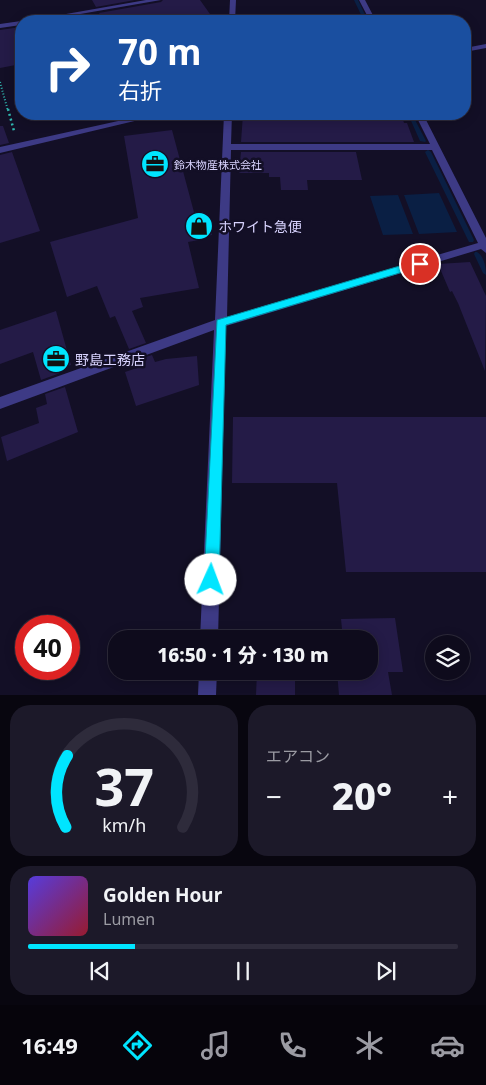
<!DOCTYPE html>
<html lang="ja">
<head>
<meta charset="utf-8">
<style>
	:root { --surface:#0e0b1c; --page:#1c1929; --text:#f1f3f6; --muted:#9b9ba3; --line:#2e2b3b; --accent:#00e5ff }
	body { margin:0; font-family:"Noto Sans","Noto Sans JP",sans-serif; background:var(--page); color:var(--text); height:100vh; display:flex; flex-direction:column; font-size:19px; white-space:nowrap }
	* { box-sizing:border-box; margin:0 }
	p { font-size:16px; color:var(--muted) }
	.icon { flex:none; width:28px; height:28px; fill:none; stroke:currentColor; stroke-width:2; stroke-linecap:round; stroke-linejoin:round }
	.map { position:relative; height:695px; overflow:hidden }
	.drawer { display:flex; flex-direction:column; gap:10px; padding:10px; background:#08060f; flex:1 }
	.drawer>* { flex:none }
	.hud { position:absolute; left:15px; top:15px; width:456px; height:105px; border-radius:20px; box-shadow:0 2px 12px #0003,0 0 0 1px var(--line); background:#1a4fa0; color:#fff; overflow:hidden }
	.fabs { position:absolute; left:425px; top:635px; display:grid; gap:10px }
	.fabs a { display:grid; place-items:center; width:45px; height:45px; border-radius:50%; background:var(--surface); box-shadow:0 2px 12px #0003,0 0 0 1px var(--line); font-size:25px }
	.speed { position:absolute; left:15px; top:615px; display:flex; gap:10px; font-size:25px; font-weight:700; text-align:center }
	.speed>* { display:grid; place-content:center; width:65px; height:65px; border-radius:50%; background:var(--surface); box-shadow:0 2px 12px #0003,0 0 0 1px var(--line); line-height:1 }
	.speed .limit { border:8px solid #d22; background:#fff; color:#111 }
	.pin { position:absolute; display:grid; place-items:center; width:42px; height:42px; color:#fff; margin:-21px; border:2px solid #fff; border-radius:50%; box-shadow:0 1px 5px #0007 }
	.me { position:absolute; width:55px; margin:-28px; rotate:2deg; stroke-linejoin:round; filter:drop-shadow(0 0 4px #0008) }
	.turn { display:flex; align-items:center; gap:18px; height:105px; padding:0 20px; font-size:22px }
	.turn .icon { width:65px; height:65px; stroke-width:2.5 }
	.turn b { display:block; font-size:35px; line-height:42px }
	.big { font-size:38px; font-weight:800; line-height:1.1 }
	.drawer .card { flex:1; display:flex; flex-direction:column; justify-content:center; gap:8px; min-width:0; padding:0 18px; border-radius:20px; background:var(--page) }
	.drawer .dial { align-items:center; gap:0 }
	.dial svg { height:130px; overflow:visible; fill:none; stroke:var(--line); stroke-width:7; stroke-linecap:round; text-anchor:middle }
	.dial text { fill:var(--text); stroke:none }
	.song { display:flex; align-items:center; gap:15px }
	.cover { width:60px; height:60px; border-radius:8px; background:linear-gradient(135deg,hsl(250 70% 55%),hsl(350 70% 35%)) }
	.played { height:5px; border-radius:2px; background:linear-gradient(90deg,var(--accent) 25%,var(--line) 25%) }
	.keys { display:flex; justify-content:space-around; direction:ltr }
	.heat { display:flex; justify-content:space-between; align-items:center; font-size:28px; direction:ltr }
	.drawer .tiles { flex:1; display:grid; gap:10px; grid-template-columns:1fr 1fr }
	.card:last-child { grid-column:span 2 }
	.trip { position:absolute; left:108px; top:630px; width:270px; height:50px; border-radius:20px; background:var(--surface); box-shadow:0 2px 12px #0003,0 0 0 1px var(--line); font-weight:800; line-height:50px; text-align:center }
	.tabs { display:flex; height:80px; justify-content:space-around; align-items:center; background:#06040b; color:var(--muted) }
	.tabs .icon { width:35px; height:35px }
	.tabs .active { color:var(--accent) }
	.tabs b { font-size:22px; color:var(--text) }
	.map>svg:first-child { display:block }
	.water { fill:#0a1f44 }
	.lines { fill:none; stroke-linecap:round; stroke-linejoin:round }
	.stream { fill:#0a1f44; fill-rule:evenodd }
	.building { fill:#241b47 }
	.path-far1 { stroke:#2fb8b0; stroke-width:2; stroke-dasharray:1 2; stroke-linecap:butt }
	.path { stroke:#2fb8b0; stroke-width:2.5; stroke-dasharray:2 3; stroke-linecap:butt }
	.minor { fill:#3d3a85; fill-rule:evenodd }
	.route { fill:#00e5ff; stroke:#0095a6 }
	.labels { text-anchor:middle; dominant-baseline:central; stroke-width:5; stroke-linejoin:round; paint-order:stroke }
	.far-poi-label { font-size:11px; fill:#d9d4ff; stroke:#130f26; text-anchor:start }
	.poi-label { font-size:14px; fill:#d9d4ff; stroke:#130f26; text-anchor:start }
</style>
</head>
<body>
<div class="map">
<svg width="486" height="695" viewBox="0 0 486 695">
	<rect width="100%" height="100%" fill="#130f26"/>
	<path class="water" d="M 439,193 L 457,232 L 419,234 L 404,195 Z
		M 398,195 L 413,234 L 383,235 L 370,196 Z"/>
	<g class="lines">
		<path class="stream" d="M 354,0 L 358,0 L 368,21 L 364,21 Z
			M 408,114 L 412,114 L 426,141 L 425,142 L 420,141 Z
			M 428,150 L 431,152 L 474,240 L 473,242 L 469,242 L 468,240 L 425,152 Z
			M 475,252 L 477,252 C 484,256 486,267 486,275 L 483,273 L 474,254 Z"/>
	</g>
	<path class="building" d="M 92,0 L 135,0 L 96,7 Z
		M 163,0 L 200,0 L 215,21 L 104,21 L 99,13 L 161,2 Z
		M 21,27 L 21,64 L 0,68 L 0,30 Z
		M 243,114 L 401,114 L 404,123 L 407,123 L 414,142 L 241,142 Z
		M 0,126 L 3,126 L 9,143 L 0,145 Z
		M 172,130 L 195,216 L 206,214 L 212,235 L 198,238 L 199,240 L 188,242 L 199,288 L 140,298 L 143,307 L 132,311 L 146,343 L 129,349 L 115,316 L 110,318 L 97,286 L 67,297 L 50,242 L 138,218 L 124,136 Z
		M 12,152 L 40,231 L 0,243 L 0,155 Z
		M 241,152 L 356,152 L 362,180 L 307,180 L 308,190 L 281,190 L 280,177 L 269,177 L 269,173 L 239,173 Z
		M 470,262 L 486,296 L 485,371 L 458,303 L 452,291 L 450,292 L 438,264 Z
		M 56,311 L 71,365 L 59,369 L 60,373 L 41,380 L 33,352 L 0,364 L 0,330 Z
		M 152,355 L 155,362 L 166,359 L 197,356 L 199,385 L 136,406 L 125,372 L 137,368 L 134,361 Z
		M 65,387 L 78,432 L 7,461 L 1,437 L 39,423 L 36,408 L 47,404 L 45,394 Z
		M 233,417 L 486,417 L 486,572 L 346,572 L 337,483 L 232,483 Z
		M 395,618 L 403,672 L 388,672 L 392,695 L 339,695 L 337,671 L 369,671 L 369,639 L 343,639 L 341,619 Z
		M 257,671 L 295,671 L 295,695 L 256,695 Z"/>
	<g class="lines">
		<path class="path-far1" d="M 0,82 L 8,111"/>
		<path class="path" d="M 8,109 L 14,131"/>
		<path class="minor" d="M 146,0 L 161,0 L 40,21 L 26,21 Z
			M 230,0 L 236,0 L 235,21 L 229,21 Z
			M 359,0 L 365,0 L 376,21 L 370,21 Z
			M 21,21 L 21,25 L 0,28 L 0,24 Z
			M 486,44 L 486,48 L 465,52 L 465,48 Z
			M 150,114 L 164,114 L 0,153 L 0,147 Z
			M 224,114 L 232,114 L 231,144 L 430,144 L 415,114 L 423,114 L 486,238 L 486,253 L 481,249 L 226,326 L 218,639 L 200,639 L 214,330 L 0,409 L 0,397 L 215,320 ZM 231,150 L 432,150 L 478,243 L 227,317 Z
			M 199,671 L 217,671 L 216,695 L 198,695 Z"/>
	</g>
	<path class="route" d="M 420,260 L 425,264 L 423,266 L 226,325 L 219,580 L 216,585 L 211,587 L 206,585 L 204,580 L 217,320 Z"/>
	<defs>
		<g id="office-disc" transform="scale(1.4375)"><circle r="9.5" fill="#00e5ff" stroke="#130f26"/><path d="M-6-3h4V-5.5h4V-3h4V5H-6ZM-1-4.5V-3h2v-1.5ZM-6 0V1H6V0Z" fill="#111"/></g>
		<g id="shop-disc" transform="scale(1.4375)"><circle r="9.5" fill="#00e5ff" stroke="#130f26"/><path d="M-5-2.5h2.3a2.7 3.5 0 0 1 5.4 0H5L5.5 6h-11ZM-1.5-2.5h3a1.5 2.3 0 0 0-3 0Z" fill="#111"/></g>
	</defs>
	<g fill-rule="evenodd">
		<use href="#office-disc" x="155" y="164"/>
		<use href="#shop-disc" x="199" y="226"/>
		<use href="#office-disc" x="56" y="359"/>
	</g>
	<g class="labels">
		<g class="far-poi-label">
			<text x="174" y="164">鈴木物産株式会社</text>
		</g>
		<g class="poi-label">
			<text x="218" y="226">ホワイト急便</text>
			<text x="75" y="359">野島工務店</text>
		</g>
	</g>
</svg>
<div class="fabs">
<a><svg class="icon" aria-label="layers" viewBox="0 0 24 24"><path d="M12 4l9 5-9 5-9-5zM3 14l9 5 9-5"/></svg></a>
</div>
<div class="speed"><div class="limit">40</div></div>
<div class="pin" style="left:420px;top:264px;background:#d93025"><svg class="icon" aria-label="arrive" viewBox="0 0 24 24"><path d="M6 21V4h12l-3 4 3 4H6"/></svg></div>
<svg class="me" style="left:211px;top:580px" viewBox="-20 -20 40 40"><circle r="19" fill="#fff"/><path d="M0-13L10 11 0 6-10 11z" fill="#00e5ff"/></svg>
<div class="trip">16:50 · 1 分 · 130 m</div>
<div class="hud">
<div class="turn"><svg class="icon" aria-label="right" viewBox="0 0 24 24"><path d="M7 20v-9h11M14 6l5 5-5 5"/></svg><div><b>70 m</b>右折</div></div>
</div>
</div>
<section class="drawer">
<div class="tiles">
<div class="card dial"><svg viewBox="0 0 100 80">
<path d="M14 69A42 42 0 1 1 86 69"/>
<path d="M14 69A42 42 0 0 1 15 25" stroke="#00e5ff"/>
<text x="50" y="56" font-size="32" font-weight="700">37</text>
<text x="50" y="72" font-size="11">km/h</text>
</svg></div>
<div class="card"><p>エアコン</p>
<div class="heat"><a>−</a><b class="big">20°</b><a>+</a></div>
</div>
<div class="card">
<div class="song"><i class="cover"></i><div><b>Golden Hour</b><p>Lumen</p></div></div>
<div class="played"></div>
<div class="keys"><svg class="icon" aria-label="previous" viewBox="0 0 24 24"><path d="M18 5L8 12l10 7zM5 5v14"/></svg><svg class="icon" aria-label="pause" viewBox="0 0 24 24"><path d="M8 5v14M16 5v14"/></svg><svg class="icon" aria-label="next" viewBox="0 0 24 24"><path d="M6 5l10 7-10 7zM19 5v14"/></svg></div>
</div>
</div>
</section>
<nav class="tabs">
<b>16:49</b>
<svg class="icon active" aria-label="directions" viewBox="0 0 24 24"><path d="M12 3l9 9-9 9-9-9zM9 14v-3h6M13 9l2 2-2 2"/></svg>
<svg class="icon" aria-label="music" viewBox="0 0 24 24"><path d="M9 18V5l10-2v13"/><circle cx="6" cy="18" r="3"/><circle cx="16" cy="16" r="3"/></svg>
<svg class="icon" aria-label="phone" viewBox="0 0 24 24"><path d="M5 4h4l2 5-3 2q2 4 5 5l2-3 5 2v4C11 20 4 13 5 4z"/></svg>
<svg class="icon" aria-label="climate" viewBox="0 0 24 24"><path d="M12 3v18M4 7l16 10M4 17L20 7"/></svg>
<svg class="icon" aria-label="car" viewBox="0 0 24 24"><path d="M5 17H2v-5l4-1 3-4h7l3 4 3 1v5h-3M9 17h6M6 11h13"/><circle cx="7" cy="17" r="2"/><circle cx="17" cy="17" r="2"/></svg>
</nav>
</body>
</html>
